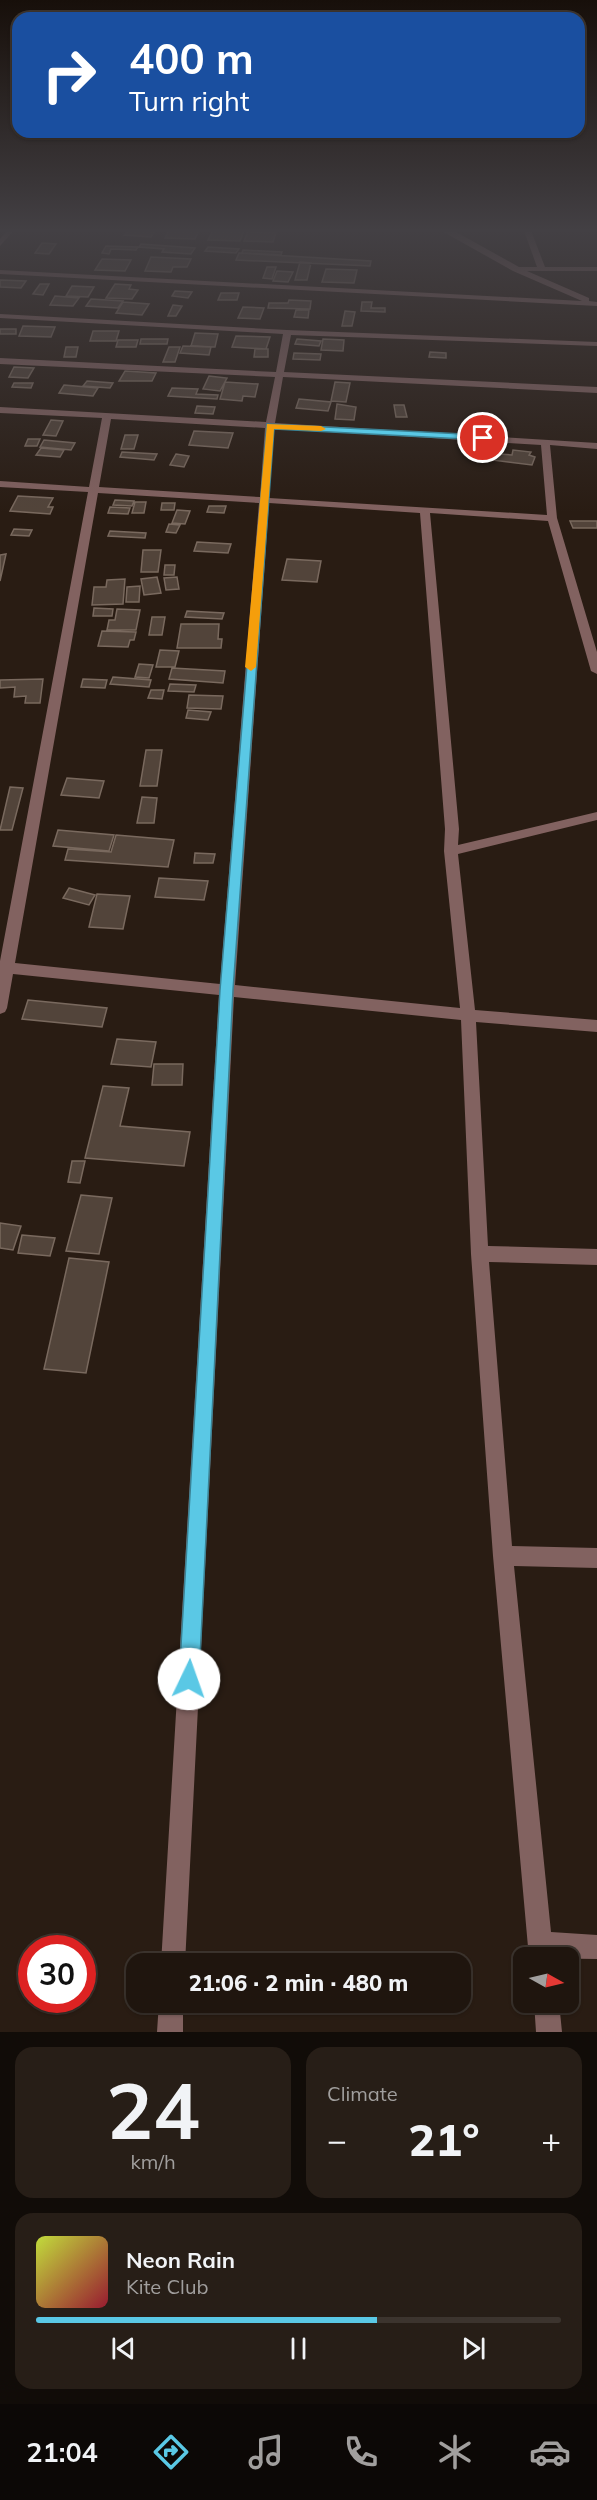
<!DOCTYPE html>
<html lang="en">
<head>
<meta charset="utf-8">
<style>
	:root { --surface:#1f150e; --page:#271e17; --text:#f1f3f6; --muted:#a19f9e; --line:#3c342e; --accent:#5ac8e5 }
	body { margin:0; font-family:Mulish,sans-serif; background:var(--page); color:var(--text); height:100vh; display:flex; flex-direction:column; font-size:22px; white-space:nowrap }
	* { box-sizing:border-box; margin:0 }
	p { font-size:20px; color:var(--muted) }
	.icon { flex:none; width:33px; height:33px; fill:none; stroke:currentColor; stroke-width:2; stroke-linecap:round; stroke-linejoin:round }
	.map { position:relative; height:2032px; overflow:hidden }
	.details { display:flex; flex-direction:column; gap:15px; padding:15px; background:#110c08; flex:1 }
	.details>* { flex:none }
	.guide { position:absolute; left:12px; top:12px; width:573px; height:126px; border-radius:18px; box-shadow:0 2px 4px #0004,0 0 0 2px var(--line); background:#1a4fa0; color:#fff; overflow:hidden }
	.needle { width:39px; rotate:98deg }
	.controls { position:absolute; left:513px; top:1947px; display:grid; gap:12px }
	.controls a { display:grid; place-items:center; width:66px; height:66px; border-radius:12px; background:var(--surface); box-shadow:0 2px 4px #0004,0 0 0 2px var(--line); font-size:30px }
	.speed { position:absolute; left:18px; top:1935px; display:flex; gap:12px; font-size:30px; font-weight:700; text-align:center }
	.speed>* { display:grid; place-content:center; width:78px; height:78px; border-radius:50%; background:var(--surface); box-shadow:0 2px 4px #0004,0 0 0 2px var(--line); line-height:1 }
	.speed .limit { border:9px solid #d22; background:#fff; color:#111 }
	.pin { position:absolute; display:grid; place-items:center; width:51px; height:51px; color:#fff; margin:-26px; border:3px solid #fff; border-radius:50%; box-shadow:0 2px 6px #0007 }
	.me { position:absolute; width:66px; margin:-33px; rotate:3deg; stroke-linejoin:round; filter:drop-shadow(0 0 4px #0008) }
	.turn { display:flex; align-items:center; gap:21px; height:126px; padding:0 18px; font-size:27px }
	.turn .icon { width:78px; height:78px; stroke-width:2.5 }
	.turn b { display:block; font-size:42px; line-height:51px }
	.big { font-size:45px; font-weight:800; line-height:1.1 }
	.details .tile { flex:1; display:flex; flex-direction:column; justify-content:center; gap:9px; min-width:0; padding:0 21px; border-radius:18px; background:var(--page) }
	.details .dial { align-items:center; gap:0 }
	.dial b { font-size:78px; line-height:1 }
	.song { display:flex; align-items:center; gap:18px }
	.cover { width:72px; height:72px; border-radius:9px; background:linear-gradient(135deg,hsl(70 70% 55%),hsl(350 70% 35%)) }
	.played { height:6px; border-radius:3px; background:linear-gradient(90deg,var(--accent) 65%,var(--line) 65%) }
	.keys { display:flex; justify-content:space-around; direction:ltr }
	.heat { display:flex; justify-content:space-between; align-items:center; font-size:33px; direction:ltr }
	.details .tiles { flex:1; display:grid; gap:15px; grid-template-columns:1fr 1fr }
	.tile:last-child { grid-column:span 2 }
	.trip { position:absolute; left:126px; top:1953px; width:345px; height:60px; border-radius:18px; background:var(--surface); box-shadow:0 2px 4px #0004,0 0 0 2px var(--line); font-weight:800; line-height:60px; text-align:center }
	.tab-bar { display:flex; height:96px; justify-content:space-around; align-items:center; background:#0c0806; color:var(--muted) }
	.tab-bar .icon { width:42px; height:42px }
	.tab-bar .on { color:var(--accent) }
	.tab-bar b { font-size:27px; color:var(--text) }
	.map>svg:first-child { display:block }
	.building { fill:#52443a; stroke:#79695e; stroke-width:1.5 }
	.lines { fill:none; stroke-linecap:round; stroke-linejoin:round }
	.minor { fill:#826260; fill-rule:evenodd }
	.route { fill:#5ac8e5; stroke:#3a8295; stroke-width:1.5 }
	.slow { fill:#f59e0b }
</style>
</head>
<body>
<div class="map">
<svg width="597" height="2032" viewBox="0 0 597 2032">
	<rect width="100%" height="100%" fill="#291c13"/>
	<path class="building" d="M 130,228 L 157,228 L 151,237 L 124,235 Z
		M 170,228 L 200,228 L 195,239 L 165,238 Z
		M 213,230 L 244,231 L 240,241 L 208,240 Z
		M 248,231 L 260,233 L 276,233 L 273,242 L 244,241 Z
		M 42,243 L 56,244 L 49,254 L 35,253 Z
		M 141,244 L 195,248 L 191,254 L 162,252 L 164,249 L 139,247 Z
		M 106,246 L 138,247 L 136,250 L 111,249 L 109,254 L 102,253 Z
		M 208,247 L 239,249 L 236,253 L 205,251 Z
		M 243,250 L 282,252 L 281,255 L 242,253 Z
		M 239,253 L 371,261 L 370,266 L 236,260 Z
		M 151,257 L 191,259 L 187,267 L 173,267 L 171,272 L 145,271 Z
		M 102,259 L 131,260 L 125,271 L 95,270 Z
		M 300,262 L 311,263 L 307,280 L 295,280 Z
		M 267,267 L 276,267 L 272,279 L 263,278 Z
		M 326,269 L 357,270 L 354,283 L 322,282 Z
		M 277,271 L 293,272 L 288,282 L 273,281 Z
		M 0,280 L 26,281 L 21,288 L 0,287 Z
		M 40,284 L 49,284 L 43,295 L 33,294 Z
		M 115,284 L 131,285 L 129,289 L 138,290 L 132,299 L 106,298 Z
		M 72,286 L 94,287 L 88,297 L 66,296 Z
		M 175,291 L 192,292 L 188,298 L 172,296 Z
		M 221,293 L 239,293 L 237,300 L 218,300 Z
		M 55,296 L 79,298 L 73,306 L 50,305 Z
		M 91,299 L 123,301 L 118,308 L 86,306 Z
		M 289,300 L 311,301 L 310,309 L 268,308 L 269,303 L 288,303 Z
		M 123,302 L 149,304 L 142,315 L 116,313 Z
		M 362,302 L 372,302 L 371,308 L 385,308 L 385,312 L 361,311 Z
		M 173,305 L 182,306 L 176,316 L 168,316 Z
		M 243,307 L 264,308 L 260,319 L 238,318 Z
		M 296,310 L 309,310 L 308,318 L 294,317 Z
		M 345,311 L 355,312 L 352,326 L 342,326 Z
		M 23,326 L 55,327 L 51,337 L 19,336 Z
		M 0,329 L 16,329 L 16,334 L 0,334 Z
		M 93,331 L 119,331 L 116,341 L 90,341 Z
		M 195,333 L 218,334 L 215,347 L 191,346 Z
		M 236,336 L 270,337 L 266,349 L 232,347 Z
		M 141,339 L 168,339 L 167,344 L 140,344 Z
		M 297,339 L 321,341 L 319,346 L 295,344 Z
		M 323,339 L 344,340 L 343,351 L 321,350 Z
		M 118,340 L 138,340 L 136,347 L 116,347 Z
		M 183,346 L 211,347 L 209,355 L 180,353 Z
		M 66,347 L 78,347 L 76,357 L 64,357 Z
		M 169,347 L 180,347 L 175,362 L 163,362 Z
		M 255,349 L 268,349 L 268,357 L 254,357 Z
		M 430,352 L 446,353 L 446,358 L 429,357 Z
		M 294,353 L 321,354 L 320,360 L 293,359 Z
		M 14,367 L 34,368 L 28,378 L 9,377 Z
		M 125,371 L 156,373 L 152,381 L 119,381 Z
		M 209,376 L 227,378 L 220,391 L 203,389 Z
		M 87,381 L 113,383 L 110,388 L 83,386 Z
		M 225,382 L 258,384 L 255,397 L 243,396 L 242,401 L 220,399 Z
		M 335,382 L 350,383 L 346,402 L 331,401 Z
		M 14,383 L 33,383 L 31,388 L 12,387 Z
		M 64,385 L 98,388 L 93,396 L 59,393 Z
		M 172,388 L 198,389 L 196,394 L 218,395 L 217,399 L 168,396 Z
		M 299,399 L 331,402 L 328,411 L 296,408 Z
		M 337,404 L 356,407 L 354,420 L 335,419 Z
		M 394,405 L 404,405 L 407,417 L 396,417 Z
		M 197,406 L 215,407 L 213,414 L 195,413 Z
		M 51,420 L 63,421 L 56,436 L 43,435 Z
		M 194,431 L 233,433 L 228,448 L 189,445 Z
		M 125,435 L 138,435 L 134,449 L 121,449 Z
		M 28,439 L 40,439 L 37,446 L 25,446 Z
		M 44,440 L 75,443 L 71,450 L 40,447 Z
		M 494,447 L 502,448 L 499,454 L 512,455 L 513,450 L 531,452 L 529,455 L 535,457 L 532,465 L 484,459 Z
		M 41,448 L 64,450 L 60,457 L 36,455 Z
		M 122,452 L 157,454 L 154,460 L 120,457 Z
		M 176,454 L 189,456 L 184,467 L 170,465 Z
		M 18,496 L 53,498 L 48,507 L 53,507 L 50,514 L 10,511 Z
		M 115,500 L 134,501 L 132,506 L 113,505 Z
		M 135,502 L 146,502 L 144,513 L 132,513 Z
		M 162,503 L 175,503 L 174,510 L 161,510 Z
		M 209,506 L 226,506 L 224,513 L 207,512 Z
		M 110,507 L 130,508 L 128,514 L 108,513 Z
		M 177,510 L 190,511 L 185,524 L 172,523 Z
		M 570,521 L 597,521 L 597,528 L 573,528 Z
		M 169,524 L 180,525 L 176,533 L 166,532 Z
		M 14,529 L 32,530 L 29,536 L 11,535 Z
		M 110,531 L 146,533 L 145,538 L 108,536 Z
		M 197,542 L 231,544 L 228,553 L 194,551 Z
		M 143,550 L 161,550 L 158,572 L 141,572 Z
		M 6,554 L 0,581 L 0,555 Z
		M 287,559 L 321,561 L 317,582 L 282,580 Z
		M 165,565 L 175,565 L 174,575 L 164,575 Z
		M 157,577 L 161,593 L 144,595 L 141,579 Z
		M 177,577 L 179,589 L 166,590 L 164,578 Z
		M 125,579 L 123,604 L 92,605 L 94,587 L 106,587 L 107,580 Z
		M 140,586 L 139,602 L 126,602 L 127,587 Z
		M 94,608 L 113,609 L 112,616 L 93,616 Z
		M 117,609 L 140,610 L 136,630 L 107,630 L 109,620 L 115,620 Z
		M 187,611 L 224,613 L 222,619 L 185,617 Z
		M 152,617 L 165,617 L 162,635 L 149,635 Z
		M 181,624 L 219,624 L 218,639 L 222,639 L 221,648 L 177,648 Z
		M 102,631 L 136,632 L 134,640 L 130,640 L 128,647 L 98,646 Z
		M 160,650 L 179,651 L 175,667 L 156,667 Z
		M 139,664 L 153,665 L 149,678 L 135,677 Z
		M 172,668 L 225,671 L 223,683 L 169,679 Z
		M 113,677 L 151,680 L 149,687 L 110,684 Z
		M 43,679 L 40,703 L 25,703 L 26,696 L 14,697 L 15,687 L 0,688 L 0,680 Z
		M 83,679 L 107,680 L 105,688 L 81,687 Z
		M 170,684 L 196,685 L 194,692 L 168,691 Z
		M 151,690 L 164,690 L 162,699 L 148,698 Z
		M 189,695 L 223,696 L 221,709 L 187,708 Z
		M 188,710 L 211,712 L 208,720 L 186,718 Z
		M 188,710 L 211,712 L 208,720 L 186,718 Z
		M 146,750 L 162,750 L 157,786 L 140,786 Z
		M 146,750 L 162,750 L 157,786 L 140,786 Z
		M 67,778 L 104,781 L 99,798 L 61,795 Z
		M 67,778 L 104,781 L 99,798 L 61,795 Z
		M 10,787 L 23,788 L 12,830 L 0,830 Z
		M 142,797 L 157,798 L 154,823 L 137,823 Z
		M 142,797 L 157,798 L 154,823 L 137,823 Z
		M 58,830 L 114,835 L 109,851 L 53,846 Z
		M 58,830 L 114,835 L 109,851 L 53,846 Z
		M 116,835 L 174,840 L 168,867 L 65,860 L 68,849 L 111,852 Z
		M 116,835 L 174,840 L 168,867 L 65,860 L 68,849 L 111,852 Z
		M 195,853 L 215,854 L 213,863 L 194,863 Z
		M 195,853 L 215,854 L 213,863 L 194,863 Z
		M 159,878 L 208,881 L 204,900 L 155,897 Z
		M 159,878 L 208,881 L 204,900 L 155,897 Z
		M 69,888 L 95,895 L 89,905 L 63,898 Z
		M 69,888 L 95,895 L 89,905 L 63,898 Z
		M 97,894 L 130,896 L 123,929 L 89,927 Z
		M 97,894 L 130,896 L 123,929 L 89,927 Z
		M 28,1000 L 107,1008 L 102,1027 L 22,1019 Z
		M 28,1000 L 107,1008 L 102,1027 L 22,1019 Z
		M 117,1039 L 156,1042 L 151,1067 L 111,1064 Z
		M 117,1039 L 156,1042 L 151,1067 L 111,1064 Z
		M 154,1064 L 183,1064 L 182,1085 L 152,1085 Z
		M 154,1064 L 183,1064 L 182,1085 L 152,1085 Z
		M 103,1086 L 129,1088 L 120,1126 L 190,1132 L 184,1166 L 85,1158 Z
		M 103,1086 L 129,1088 L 120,1126 L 190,1132 L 184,1166 L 85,1158 Z
		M 72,1161 L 85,1161 L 80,1183 L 68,1182 Z
		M 72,1161 L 85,1161 L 80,1183 L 68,1182 Z
		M 81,1195 L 112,1198 L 99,1254 L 66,1251 Z
		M 81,1195 L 112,1198 L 99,1254 L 66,1251 Z
		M 0,1223 L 21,1226 L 13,1250 L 0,1248 Z
		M 0,1223 L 21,1226 L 13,1250 L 0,1248 Z
		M 22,1235 L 55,1238 L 50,1256 L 18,1253 Z
		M 22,1235 L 55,1238 L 50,1256 L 18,1253 Z
		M 69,1258 L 109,1262 L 86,1373 L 44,1369 Z
		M 69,1258 L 109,1262 L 86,1373 L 44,1369 Z"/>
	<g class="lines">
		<path class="minor" d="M 9,228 L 16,228 L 0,246 L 0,239 Z
			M 419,228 L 449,228 L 519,267 L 537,267 L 523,228 L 530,228 L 545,267 L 597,267 L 597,271 L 527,271 L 589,298 L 589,301 L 597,302 L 597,306 L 0,274 L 0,270 L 582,301 L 513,271 L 440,230 Z
			M 0,314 L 287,330 L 597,342 L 597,346 L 291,335 L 284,372 L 597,387 L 597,393 L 283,377 L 275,423 L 597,443 L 597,449 L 550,445 L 557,518 L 597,652 L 597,674 L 591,671 L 548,521 L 430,513 L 459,829 L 458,845 L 597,812 L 597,820 L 458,854 L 475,1010 L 597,1020 L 597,1032 L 476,1022 L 488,1246 L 597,1249 L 597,1265 L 489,1262 L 512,1546 L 597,1548 L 597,1568 L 514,1566 L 551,1932 L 597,1935 L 597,1959 L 529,1958 L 493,1556 L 471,1254 L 461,1020 L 234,997 L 185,1964 L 161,1964 L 219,995 L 13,974 L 7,1008 L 5,1012 L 0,1014 L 0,961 L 88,492 L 0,487 L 0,481 L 89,487 L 102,418 L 0,413 L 0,407 L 266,422 L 275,377 L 0,364 L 0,358 L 276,372 L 283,334 L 0,318 ZM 111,419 L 265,428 L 260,497 L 99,487 ZM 274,428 L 541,445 L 547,515 L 269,498 ZM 98,493 L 259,503 L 220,984 L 15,963 ZM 269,503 L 420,513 L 445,829 L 444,851 L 460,1008 L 235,985 Z
			M 159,2002 L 183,2002 L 183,2032 L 157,2032 Z
			M 534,2002 L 559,2002 L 562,2032 L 536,2032 Z"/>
	</g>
	<linearGradient id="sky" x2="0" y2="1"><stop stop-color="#170f0a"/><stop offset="0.45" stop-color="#434044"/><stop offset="1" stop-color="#434044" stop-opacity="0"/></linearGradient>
	<rect width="597" height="512" fill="url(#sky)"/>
	<path class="route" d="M 267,424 L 483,435 L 487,438 L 483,440 L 274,429 L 233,990 L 199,1679 L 196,1686 L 189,1689 L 182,1686 L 179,1679 L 220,990 Z"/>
	<path class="slow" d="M 267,424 L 321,426 L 326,429 L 321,431 L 274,429 L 256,667 L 251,671 L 245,667 Z"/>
</svg>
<div class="controls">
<a><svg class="needle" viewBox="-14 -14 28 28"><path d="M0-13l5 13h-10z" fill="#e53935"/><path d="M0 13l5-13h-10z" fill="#a19f9e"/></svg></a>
</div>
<div class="speed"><div class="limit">30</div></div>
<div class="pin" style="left:483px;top:438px;background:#d93025"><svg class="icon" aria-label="arrive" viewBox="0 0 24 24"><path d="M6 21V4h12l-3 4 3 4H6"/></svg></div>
<svg class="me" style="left:189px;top:1679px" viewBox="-20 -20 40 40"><circle r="19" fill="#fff"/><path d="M0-13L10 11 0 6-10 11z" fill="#5ac8e5"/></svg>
<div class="trip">21:06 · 2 min · 480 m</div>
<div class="guide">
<div class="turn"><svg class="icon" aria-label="right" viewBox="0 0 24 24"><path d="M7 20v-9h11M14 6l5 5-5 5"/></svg><div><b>400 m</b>Turn right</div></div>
</div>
</div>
<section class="details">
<div class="tiles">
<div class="tile dial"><b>24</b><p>km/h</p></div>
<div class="tile"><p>Climate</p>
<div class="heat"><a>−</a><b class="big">21°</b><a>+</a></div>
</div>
<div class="tile">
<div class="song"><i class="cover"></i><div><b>Neon Rain</b><p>Kite Club</p></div></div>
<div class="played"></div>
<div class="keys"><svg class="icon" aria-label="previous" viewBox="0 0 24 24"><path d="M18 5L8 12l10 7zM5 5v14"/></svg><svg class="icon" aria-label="pause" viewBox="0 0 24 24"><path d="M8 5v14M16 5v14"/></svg><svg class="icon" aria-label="next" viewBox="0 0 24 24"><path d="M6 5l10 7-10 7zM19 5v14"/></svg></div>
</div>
</div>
</section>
<nav class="tab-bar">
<b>21:04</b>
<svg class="icon on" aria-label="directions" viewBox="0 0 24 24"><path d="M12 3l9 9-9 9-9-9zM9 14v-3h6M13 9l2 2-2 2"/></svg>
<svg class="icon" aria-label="music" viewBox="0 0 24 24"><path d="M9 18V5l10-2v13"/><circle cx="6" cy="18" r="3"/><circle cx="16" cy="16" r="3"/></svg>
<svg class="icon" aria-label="phone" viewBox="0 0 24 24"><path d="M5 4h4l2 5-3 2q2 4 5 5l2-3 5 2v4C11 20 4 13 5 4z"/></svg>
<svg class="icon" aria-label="climate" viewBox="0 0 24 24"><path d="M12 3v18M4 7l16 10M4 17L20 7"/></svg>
<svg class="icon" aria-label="car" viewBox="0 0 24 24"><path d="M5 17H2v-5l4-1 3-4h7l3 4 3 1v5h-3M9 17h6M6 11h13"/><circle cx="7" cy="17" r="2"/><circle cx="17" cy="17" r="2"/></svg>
</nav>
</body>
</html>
